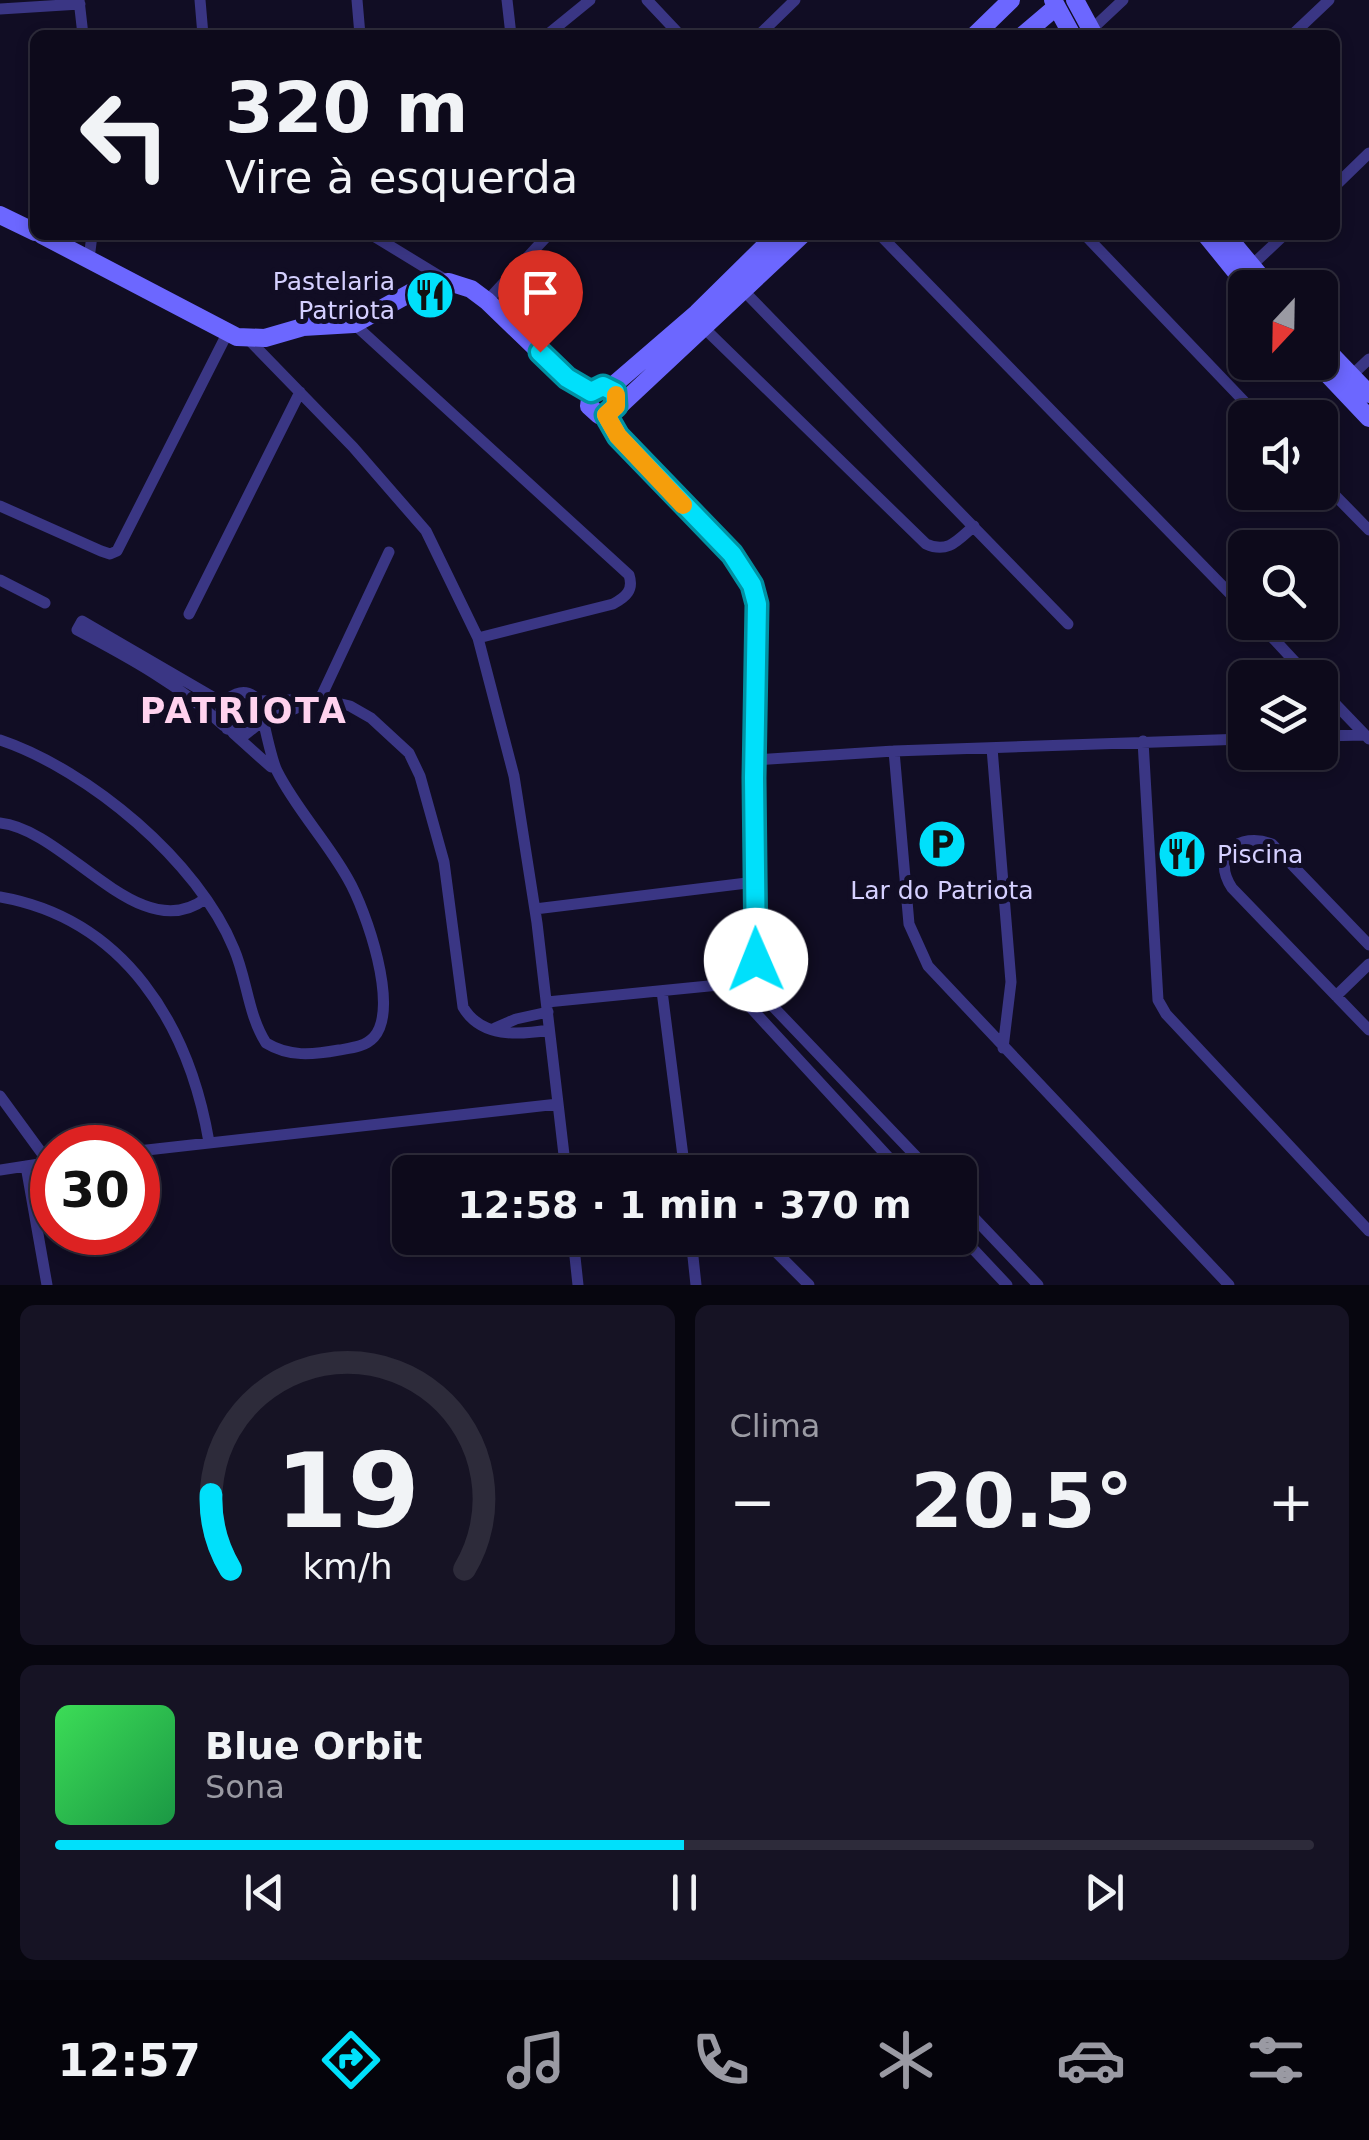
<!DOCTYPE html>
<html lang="pt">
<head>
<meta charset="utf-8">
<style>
	:root { --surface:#0d0a1b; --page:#161324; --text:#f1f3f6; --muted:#9a9aa3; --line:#2d2b3a; --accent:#00e0fb }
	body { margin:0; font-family:"DejaVu Sans",sans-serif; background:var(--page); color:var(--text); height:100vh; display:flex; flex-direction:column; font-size:38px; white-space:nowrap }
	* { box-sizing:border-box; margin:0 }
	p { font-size:32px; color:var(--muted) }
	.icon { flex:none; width:55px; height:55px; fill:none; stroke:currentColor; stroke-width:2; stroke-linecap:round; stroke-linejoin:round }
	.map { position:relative; height:1285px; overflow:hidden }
	.drawer { display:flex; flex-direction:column; gap:20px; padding:20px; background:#07060f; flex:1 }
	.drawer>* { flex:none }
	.top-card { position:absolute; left:30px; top:30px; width:1310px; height:210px; border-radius:15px; box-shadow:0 5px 15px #0003,0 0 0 2px var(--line); background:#0d0a1b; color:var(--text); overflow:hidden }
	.needle { width:65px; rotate:202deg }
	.buttons { position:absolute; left:1228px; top:270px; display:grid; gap:20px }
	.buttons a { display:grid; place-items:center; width:110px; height:110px; border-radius:15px; background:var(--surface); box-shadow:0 5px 15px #0003,0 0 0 2px var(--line); font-size:50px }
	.speed { position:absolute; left:30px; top:1125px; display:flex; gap:20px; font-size:50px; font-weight:700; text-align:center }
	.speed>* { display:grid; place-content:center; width:130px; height:130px; border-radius:50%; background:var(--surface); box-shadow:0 5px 15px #0003,0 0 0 2px var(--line); line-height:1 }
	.speed .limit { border:15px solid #d22; background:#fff; color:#111 }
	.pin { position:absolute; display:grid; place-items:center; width:85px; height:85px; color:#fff; margin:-102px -42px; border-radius:50% 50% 50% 0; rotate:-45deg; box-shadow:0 0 10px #0007 }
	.pin .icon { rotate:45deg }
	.me { position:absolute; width:110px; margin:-55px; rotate:359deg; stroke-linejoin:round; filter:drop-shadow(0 0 8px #0008) }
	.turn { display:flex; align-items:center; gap:35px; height:210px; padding:0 30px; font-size:45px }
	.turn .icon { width:130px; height:130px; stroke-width:2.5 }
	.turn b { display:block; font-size:70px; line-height:85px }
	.big { font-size:75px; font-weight:800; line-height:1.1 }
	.drawer .widget { flex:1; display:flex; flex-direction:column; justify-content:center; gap:15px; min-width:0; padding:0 35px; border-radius:15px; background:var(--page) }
	.drawer .dial { align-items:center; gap:0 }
	.dial svg { height:260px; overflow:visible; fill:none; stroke:var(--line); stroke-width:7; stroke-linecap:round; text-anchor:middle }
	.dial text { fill:var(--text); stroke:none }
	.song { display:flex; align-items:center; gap:30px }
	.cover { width:120px; height:120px; border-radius:15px; background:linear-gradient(135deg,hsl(130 70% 55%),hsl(140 70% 35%)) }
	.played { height:10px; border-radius:5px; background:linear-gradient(90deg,var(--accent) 50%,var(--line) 50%) }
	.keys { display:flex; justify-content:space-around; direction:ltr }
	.heat { display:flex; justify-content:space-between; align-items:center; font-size:55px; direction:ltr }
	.drawer .tiles { flex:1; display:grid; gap:20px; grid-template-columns:1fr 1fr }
	.widget:last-child { grid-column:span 2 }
	.trip { position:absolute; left:392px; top:1155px; width:585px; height:100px; border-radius:15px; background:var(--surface); box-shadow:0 5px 15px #0003,0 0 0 2px var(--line); font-weight:800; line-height:100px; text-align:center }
	.dock { display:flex; height:160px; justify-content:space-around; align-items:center; background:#05040b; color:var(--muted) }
	.dock .icon { width:70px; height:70px }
	.dock .on { color:var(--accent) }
	.dock b { font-size:45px; color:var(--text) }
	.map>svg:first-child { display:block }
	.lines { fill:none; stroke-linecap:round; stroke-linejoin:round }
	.street { stroke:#3a3684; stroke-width:11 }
	.secondary { stroke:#6c67ff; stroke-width:18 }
	.route-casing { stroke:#0092a3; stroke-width:25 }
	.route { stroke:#00e0fb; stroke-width:18 }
	.slow { stroke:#f59e0b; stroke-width:18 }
	.labels { text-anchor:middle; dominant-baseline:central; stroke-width:10; stroke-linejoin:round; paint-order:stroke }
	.poi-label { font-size:25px; fill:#d5d0ff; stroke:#110d24; text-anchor:end }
	.district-label { font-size:35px; font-weight:bold; letter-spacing:2.5px; fill:#ffd2ee; stroke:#110d24 }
</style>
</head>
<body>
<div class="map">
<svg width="1369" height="1285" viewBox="0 0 1369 1285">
	<rect width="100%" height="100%" fill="#110d24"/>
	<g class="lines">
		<path class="street" d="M 79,0 L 83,35
			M 200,0 L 203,35
			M 357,0 L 360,35
			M 507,0 L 511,35
			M 647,0 L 680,35
			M 0,9 L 80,4
			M 1091,30 L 1123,0
			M 547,35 L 590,0
			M 759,35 L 795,0
			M 1292,35 L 1329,0
			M 1335,186 L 1369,153
			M 372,235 L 449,282
			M 880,235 L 1245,609
			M 1085,235 L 1260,418
			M 89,259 L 92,235
			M 1251,266 L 1284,235
			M 743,290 L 1068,624
			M 487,301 L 548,235
			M 354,324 L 629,575 C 634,590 626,597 613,604 L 478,638
			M 703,327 L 926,544 C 948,554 958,540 974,526
			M 248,339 L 353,447 L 426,531 L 478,638 L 514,776 L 537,923 L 566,1172
			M 1351,376 L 1369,359
			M 606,415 L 618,436 L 731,554 L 752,585 L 757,604 L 754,778 L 756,959 L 761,994 L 931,1172
			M 1320,480 L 1369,530
			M 0,506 L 101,551 L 110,554 L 117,551 L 227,334
			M 0,580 L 45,603
			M 189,614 L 300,392
			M 1258,622 L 1310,678
			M 1320,688 L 1369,739
			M 259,701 L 320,699 L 350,706 L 371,718 L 409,753 L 420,776 L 444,862 L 463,1007 C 481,1038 519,1035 549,1030
			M 223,703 L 82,621 L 77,630 C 128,657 181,686 224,726
			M 233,733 L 271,767
			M 1320,736 L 1365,735
			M 0,740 C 89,770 198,861 234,949 C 247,979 248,1015 266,1043 C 289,1057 312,1055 339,1050 C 351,1048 365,1047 374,1037 C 400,1008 366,910 348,879 C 327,841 296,809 277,771 C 269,755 261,703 257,699 C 244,686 227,695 221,710 L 227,729 L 246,734 L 261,722 L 320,699 L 389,552
			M 1143,741 L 1158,1000 L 1166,1014 L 1369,1231
			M 992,748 L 1011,982 L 1003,1048
			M 894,751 L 909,924 L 928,966 L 1229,1285
			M 754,760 L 894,751 L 1245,739
			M 0,823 C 67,830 139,948 205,899
			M 0,897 C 125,919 189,1025 209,1142
			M 535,909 L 755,882
			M 1369,945 L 1272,844 C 1239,831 1210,855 1232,888 L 1369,1030
			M 729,984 L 902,1172
			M 662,991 L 685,1172
			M 1336,996 L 1369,964
			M 547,1002 L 729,984 L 757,977
			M 495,1028 L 516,1019 L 548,1012
			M 0,1096 L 49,1163
			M 138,1151 L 558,1104
			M 26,1166 L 47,1285
			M 0,1170 L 52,1162
			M 960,1203 L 1038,1285
			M 960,1235 L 1007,1285
			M 573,1238 L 578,1285
			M 691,1238 L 696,1285
			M 762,1238 L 809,1285"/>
		<path class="secondary" d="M 1053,0 L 1072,35
			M 1075,0 L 1094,35
			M 975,35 L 1011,0
			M 1023,35 L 1056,7
			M 0,215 L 35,232
			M 42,235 L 237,337 L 265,338 L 303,327 L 354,324 L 423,286 L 449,282 L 471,289 L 487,301 L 567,378 L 591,392
			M 1206,235 L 1249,288
			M 1226,235 L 1270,288
			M 1320,343 L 1369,394
			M 1316,362 L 1369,418
			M 610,388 L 697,313 L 776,235
			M 591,392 L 589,406 L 599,415 L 613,412 L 802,235"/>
	</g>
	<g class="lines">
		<g class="route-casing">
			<path id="route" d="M 540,352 L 567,378 L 591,392 L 603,386 L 615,392 L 616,406 L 606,415 L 618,436 L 732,554 L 752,585 L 757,604 L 754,778 L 756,960"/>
		</g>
		<use href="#route" class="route"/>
		<path class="slow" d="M 616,395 L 616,406 L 606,415 L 618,436 L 683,505"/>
	</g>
	<defs>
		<g id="restaurant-disc" transform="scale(2.5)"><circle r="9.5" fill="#00e0fb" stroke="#110d24"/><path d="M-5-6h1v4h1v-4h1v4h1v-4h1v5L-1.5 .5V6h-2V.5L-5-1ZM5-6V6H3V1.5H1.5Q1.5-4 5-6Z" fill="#111"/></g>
		<g id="parking-disc" transform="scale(2.5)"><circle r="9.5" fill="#00e0fb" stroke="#110d24"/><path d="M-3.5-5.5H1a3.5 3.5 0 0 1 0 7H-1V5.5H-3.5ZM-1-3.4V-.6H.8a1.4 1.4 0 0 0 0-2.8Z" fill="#111"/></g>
	</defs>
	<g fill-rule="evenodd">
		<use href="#restaurant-disc" x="430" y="295"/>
		<use href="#parking-disc" x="942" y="844"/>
		<use href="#restaurant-disc" x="1182" y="854"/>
	</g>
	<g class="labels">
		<g class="poi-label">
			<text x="395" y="281">Pastelaria<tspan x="395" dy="29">Patriota</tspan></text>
			<text x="1217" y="854" text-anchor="start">Piscina</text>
			<text x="942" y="890" text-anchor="middle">Lar do Patriota</text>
		</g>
		<g class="district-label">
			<text x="244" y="711">PATRIOTA</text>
		</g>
	</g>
</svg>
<div class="buttons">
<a><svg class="needle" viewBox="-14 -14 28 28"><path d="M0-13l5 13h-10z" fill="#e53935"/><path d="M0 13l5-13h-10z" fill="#9a9aa3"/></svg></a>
<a><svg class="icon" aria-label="sound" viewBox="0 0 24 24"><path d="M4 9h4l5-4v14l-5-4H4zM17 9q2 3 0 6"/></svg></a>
<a><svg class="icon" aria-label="search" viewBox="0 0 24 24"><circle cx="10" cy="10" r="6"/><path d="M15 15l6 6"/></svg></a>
<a><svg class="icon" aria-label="layers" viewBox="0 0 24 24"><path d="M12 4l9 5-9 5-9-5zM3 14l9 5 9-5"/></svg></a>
</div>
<div class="speed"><div class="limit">30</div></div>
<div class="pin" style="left:540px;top:352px;background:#d93025"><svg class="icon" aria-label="arrive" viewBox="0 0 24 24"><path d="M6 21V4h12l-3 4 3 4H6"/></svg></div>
<svg class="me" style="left:756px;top:960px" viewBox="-20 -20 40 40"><circle r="19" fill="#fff"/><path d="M0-13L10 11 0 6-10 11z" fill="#00e0fb"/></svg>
<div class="trip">12:58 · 1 min · 370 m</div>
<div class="top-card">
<div class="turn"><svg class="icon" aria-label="left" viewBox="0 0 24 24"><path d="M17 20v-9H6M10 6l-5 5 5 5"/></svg><div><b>320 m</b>Vire à esquerda</div></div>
</div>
</div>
<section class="drawer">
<div class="tiles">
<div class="widget dial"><svg viewBox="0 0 100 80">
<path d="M14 69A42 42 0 1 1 86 69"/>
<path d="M14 69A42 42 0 0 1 8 46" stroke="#00e0fb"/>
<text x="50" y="56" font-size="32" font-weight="700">19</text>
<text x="50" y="72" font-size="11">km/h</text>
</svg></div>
<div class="widget"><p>Clima</p>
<div class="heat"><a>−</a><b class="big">20.5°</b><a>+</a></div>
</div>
<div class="widget">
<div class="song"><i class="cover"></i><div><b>Blue Orbit</b><p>Sona</p></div></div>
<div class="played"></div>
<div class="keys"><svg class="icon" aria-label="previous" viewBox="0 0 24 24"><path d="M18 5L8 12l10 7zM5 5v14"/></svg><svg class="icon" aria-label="pause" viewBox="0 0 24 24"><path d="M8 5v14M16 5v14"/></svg><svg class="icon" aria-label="next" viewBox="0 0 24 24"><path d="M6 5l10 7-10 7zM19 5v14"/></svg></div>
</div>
</div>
</section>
<nav class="dock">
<b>12:57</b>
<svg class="icon on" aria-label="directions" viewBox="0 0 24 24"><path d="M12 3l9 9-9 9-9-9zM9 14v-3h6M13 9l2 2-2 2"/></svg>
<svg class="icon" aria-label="music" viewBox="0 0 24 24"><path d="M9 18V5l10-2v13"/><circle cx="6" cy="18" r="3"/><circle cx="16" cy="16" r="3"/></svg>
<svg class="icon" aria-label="phone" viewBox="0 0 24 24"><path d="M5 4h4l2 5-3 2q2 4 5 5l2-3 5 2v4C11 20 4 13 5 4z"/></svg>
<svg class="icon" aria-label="climate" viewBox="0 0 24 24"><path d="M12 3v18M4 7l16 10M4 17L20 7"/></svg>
<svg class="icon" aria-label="car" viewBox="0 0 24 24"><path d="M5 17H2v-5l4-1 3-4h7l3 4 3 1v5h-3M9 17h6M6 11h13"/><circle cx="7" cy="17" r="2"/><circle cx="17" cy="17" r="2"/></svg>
<svg class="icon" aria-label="filters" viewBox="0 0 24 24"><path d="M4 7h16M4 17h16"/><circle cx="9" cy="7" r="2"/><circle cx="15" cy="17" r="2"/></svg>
</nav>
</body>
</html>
